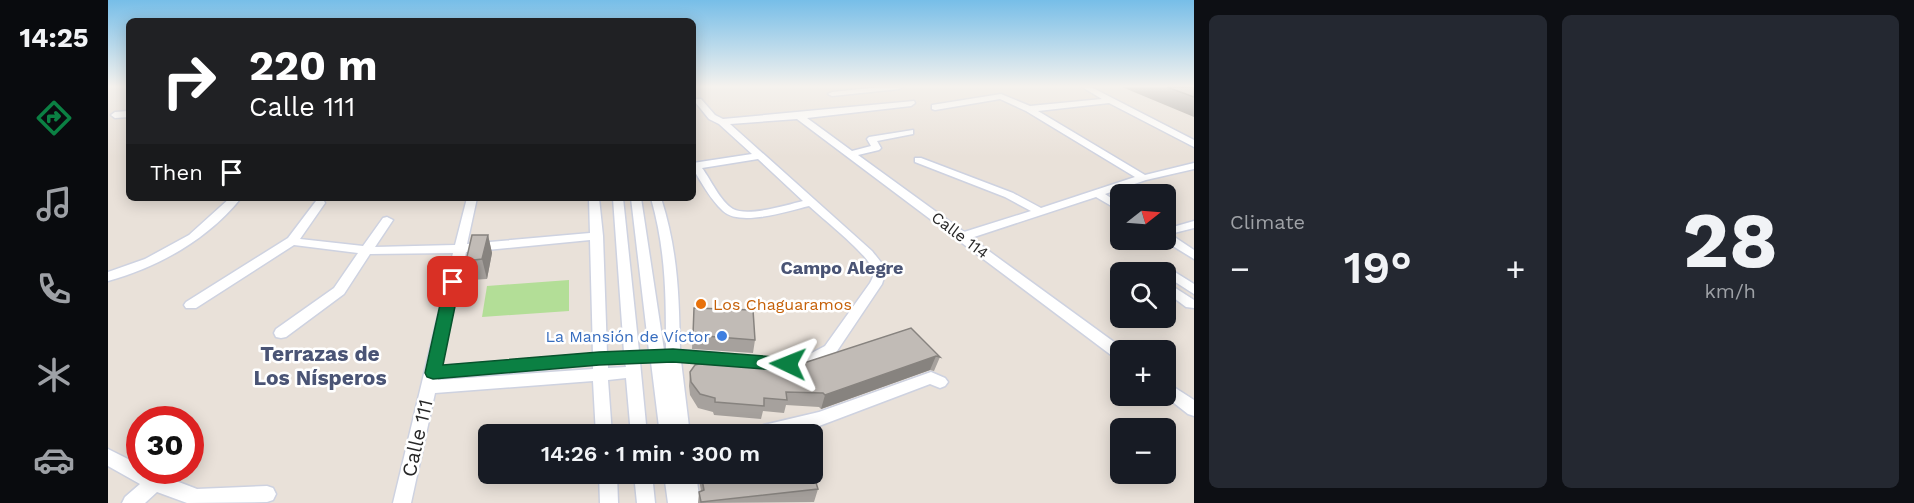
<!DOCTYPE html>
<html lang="en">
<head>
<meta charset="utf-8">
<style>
	:root { --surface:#171b24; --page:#242831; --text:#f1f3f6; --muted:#9ea1a6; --accent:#0b8043 }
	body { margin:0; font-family:"Work Sans",sans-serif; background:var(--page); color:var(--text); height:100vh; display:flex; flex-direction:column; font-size:22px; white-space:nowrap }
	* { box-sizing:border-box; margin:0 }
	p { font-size:20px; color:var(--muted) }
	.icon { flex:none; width:33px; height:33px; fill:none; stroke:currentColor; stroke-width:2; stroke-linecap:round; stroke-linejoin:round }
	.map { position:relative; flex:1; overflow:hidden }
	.details { display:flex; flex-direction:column; gap:15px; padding:15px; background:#0d0f14; width:720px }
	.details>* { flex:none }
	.guide { position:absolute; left:18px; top:18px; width:570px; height:183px; border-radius:9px; box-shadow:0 3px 15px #0003; background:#202124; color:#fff; overflow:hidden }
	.needle { width:39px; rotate:73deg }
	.controls { position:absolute; left:1002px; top:184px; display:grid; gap:12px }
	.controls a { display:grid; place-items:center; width:66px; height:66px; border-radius:9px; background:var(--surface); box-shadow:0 3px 15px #0003; font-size:30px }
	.speed { position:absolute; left:18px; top:406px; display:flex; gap:12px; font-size:30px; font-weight:700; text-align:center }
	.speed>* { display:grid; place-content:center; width:78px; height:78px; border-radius:50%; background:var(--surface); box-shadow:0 3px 15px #0003; line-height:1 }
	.speed .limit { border:9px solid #d22; background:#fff; color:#111 }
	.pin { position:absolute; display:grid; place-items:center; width:51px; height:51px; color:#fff; margin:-26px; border-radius:12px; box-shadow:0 3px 9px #0006 }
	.me { position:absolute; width:66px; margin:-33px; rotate:272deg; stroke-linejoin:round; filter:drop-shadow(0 0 4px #0008) }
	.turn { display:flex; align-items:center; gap:21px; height:126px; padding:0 24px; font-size:27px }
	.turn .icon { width:78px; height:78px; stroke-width:2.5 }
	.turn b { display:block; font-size:42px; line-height:51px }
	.then { display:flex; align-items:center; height:57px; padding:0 24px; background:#0003; gap:12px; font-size:22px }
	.big { font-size:45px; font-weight:600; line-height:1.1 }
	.details .tile { flex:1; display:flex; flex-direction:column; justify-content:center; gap:9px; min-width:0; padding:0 21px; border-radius:9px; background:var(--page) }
	.details .dial { align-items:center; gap:0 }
	.dial b { font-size:78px; line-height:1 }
	.heat { display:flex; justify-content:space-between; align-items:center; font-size:33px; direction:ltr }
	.details .tiles { flex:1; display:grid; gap:15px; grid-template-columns:repeat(2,1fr) }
	.trip { position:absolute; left:370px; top:424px; width:345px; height:60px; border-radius:9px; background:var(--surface); box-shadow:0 3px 15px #0003; font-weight:600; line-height:60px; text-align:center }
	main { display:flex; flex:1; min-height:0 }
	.tab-bar { display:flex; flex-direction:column; width:108px; justify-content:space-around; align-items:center; background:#090b0e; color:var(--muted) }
	.tab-bar .icon { width:42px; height:42px }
	.tab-bar .active { color:var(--accent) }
	.tab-bar b { font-size:27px; color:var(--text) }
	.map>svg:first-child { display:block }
	.green { fill:#b3de97 }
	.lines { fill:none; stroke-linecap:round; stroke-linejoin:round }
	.minor-casing { stroke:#ced2e0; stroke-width:3 }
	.minor { fill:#fff; fill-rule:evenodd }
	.wall { fill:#a6a19d }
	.shaded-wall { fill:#87837f }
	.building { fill:#c1bbb6; stroke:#87837f; stroke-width:1.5 }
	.route { fill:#0b8043; stroke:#07532c; stroke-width:1.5 }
	.food-dot { fill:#e8710a; stroke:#fff; stroke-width:2 }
	.shop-dot { fill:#3f7fe0; stroke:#fff; stroke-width:2 }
	.labels { text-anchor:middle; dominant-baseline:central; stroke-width:5; stroke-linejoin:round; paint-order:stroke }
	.street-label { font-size:16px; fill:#272727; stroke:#fff }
	.food-label { font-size:16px; fill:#c56008; stroke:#fff; text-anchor:start }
	.shop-label { font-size:16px; fill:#366cbe; stroke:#fff; text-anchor:end }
	.neighbourhood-label { font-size:18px; font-weight:bold; fill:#4a5475; stroke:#fff }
	.near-street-label { font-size:20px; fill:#272727; stroke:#fff }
	.near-neighbourhood-label { font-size:21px; font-weight:bold; fill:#4a5475; stroke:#fff }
</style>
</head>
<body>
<main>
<nav class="tab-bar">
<b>14:25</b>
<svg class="icon active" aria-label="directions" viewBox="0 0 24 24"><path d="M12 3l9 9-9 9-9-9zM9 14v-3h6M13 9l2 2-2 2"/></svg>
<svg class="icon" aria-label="music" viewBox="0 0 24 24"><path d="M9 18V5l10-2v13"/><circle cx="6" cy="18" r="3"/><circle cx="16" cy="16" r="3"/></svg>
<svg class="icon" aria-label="phone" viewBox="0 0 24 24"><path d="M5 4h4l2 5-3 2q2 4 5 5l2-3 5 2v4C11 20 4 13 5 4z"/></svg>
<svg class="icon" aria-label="climate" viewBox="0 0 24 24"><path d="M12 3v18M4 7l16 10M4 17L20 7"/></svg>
<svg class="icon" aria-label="car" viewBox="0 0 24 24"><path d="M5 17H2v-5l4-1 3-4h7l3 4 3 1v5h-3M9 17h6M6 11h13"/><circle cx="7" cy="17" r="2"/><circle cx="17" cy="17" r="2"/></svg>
</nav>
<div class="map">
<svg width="1086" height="503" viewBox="0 0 1086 503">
	<rect width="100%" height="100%" fill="#e9e1d9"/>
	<path class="green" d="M 461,280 L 461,311 L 374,317 L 379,286 Z"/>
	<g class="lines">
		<g class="minor-casing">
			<path id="minor" d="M 773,87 L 795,87 L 791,89 L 724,96 L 720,94 L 724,92 Z
				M 974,87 L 983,87 L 1086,140 L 1086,147 L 1001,103 L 930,111 L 1037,175 L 1086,163 L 1086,169 L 1038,180 L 997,194 L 1012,204 L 1012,211 L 988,197 L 863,238 L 1017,350 L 1012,351 L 1012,359 L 1007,358 L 689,119 L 622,124 L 764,251 C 775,265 780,267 774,284 L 727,354 L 701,367 L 682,370 L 677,368 L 675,364 L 677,360 L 698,356 L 717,346 L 762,283 C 764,279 767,274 765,270 C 761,255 714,218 701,206 C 680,211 632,227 615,211 C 602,199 594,183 585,169 L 585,163 L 644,154 L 611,124 L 601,119 L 588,103 L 585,103 L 585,99 L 593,99 L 607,115 L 615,119 L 806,101 L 807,103 L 803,106 L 699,118 L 744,151 L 763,146 L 759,139 L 761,137 L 805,130 L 805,134 L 769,141 L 773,148 L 771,150 L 750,155 L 856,232 L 923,211 L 897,197 L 807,162 L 807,158 L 813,158 L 905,193 L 933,208 L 1027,177 L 918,111 L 892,99 L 827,110 L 824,109 L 824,105 L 893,94 L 922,106 L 994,99 ZM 650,159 L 695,201 C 679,205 640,217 625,209 C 612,201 603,180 594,168 Z
				M 21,111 L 21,117 L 7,118 L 3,115 L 7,112 Z
				M 122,198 L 133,198 C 100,239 51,267 0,281 L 0,272 L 37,259 L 81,235 Z
				M 359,198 L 369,198 L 359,244 L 482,233 L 481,198 L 491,198 L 495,236 L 499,353 L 516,352 L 505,198 L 515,198 L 531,351 L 541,351 L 523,198 L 533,198 L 556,350 L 558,350 C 558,296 558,251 543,198 L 553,198 C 570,251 571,296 572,350 L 620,354 L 625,356 L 627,360 L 625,364 L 620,366 L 573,361 L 582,435 L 552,435 L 543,362 L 532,362 L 539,435 L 523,435 L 518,378 L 500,380 L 504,435 L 488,435 L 485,381 L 327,393 L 303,503 L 285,503 L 345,253 L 262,254 L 236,294 L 178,337 L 173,338 L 168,337 L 166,333 L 168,329 L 226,288 L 250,253 L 186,245 L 88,308 L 78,308 L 76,305 L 78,302 L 180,238 L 208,201 L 216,201 L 217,203 L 192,239 L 255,246 L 275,218 L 279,217 L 285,220 L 267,247 L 347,245 ZM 482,240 L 485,354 L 333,366 L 358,252 ZM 517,363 L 518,367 L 500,368 L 500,364 ZM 485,365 L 485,369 L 330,380 L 330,378 Z
				M 1086,221 L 1086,228 L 1062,234 L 1086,250 L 1086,259 L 1055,240 L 1058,240 L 1058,229 Z
				M 1054,264 L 1086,284 L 1086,294 L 1058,276 L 1058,273 L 1050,271 L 1048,268 L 1050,265 Z
				M 1058,282 L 1086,300 L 1086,308 L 1078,307 L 1058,292 Z
				M 823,372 L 837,378 L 840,382 L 837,386 L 832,388 L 822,384 L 711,426 L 673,435 L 635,435 L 637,430 L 643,428 L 711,412 Z
				M 1058,382 L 1086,400 L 1086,416 L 1080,414 L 1057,396 Z
				M 0,449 L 32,465 L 32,471 L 42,471 L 89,489 L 159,486 L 165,488 L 168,494 L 165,500 L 159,502 L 79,503 L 49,492 L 37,503 L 14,503 L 17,497 L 32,484 L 0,466 Z
				M 491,474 L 509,474 L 510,503 L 492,503 Z
				M 526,474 L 544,474 L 547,503 L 529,503 Z
				M 556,474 L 588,474 L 592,503 L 560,503 Z"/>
		</g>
		<use href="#minor" class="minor"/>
	</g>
	<path class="wall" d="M 1014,87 L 1086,87 L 1086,117 Z
		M 380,235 L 384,253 L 379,279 L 362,280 L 358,261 Z
		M 586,308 L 647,340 L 645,353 L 584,349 Z
		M 803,328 L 832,357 L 826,371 L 822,370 L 713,409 L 711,407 L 678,405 L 676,413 L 655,411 L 653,419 L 606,415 L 605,412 L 590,408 L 582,395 L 581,386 L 582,372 L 606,360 L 607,355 L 699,362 Z
		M 590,474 L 705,474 L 710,489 L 706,502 L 593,503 L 593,502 L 593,503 L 590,503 L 591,492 L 593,491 Z"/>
	<path class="shaded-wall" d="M 380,235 L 384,253 L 379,279 L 374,259 Z
		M 828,356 L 822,370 L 713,409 L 717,395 Z"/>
	<path class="building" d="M 1059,87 L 1086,87 L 1086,97 Z
		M 364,235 L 380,235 L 374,259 L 358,261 Z
		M 586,308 L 645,310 L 647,340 L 585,335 Z
		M 803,328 L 832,357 L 828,356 L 717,395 L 715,393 L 678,392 L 679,400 L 656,398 L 656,406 L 607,402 L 607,398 L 592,394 L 583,382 L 582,372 L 587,365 L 607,360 L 607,355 L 699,362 Z
		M 651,433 L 651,435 L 619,435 Z
		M 705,473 L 710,489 L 593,502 L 591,492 L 596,490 L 593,474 Z"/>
	<linearGradient id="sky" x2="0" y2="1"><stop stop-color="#77bee8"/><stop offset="0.55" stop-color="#f5f2ee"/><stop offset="1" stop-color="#f5f2ee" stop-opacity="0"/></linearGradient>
	<rect width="1086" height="157" fill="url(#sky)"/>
	<path class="route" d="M 345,277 L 352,282 L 335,365 L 491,352 L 565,349 L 680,358 L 685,360 L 688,364 L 685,369 L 680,371 L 565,362 L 491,365 L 325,379 L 319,377 L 317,373 L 337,282 Z"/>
	<circle class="food-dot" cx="593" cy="304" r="6"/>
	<circle class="shop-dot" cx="614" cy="336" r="6"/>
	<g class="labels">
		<g class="street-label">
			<text transform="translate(852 235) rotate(37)">Calle 114</text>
		</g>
		<g class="food-label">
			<text x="605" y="304">Los Chaguaramos</text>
		</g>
		<g class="shop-label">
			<text x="602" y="336">La Mansión de Víctor</text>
		</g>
		<g class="neighbourhood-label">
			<text x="734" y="267">Campo Alegre</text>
		</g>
		<g class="near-street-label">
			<text transform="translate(309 438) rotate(-77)">Calle 111</text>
		</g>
		<g class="near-neighbourhood-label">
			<text x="212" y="353">Terrazas de<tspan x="212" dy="24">Los Nísperos</tspan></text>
		</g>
	</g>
</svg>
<div class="controls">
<a><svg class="needle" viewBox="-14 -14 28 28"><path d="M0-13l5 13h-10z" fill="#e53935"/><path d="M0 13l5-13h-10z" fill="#9ea1a6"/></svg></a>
<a><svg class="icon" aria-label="search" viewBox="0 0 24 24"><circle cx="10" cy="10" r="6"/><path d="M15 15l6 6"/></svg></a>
<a>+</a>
<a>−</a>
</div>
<div class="speed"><div class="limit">30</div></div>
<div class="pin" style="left:345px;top:282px;background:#d93025"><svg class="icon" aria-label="arrive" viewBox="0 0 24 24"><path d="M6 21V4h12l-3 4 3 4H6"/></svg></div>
<svg class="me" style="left:680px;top:364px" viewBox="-20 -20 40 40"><path d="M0-17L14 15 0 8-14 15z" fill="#0b8043" stroke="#fff" stroke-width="4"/></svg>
<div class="trip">14:26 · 1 min · 300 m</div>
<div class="guide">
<div class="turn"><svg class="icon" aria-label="right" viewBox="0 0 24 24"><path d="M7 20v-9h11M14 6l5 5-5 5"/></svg><div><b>220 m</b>Calle 111</div></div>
<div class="then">Then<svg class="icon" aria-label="arrive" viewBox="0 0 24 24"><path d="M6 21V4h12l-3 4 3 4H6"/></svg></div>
</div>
</div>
<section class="details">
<div class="tiles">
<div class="tile"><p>Climate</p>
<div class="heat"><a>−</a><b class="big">19°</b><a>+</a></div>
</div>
<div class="tile dial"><b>28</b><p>km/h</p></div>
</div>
</section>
</main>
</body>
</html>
